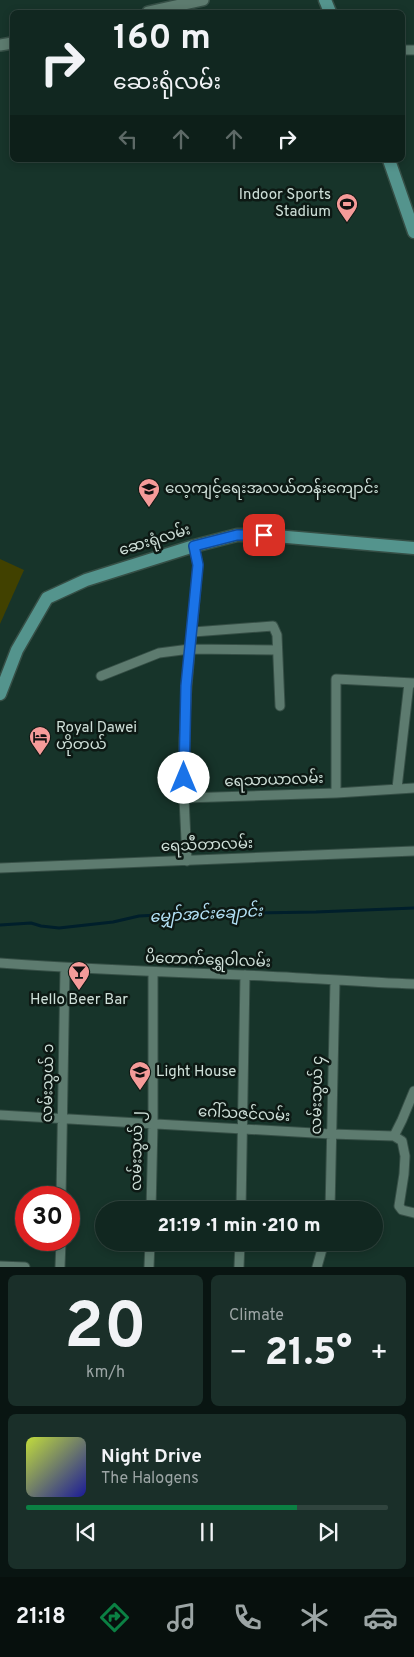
<!DOCTYPE html>
<html lang="en">
<head>
<meta charset="utf-8">
<style>
	:root { --surface:#112720; --page:#1a2f29; --text:#f1f3f6; --muted:#9ca5a5; --line:#30443e; --accent:#0b8043 }
	body { margin:0; font-family:Overpass,"Noto Sans Myanmar",sans-serif; background:var(--page); color:var(--text); height:100vh; display:flex; flex-direction:column; font-size:19px; white-space:nowrap }
	* { box-sizing:border-box; margin:0 }
	p { font-size:16px; color:var(--muted) }
	.icon { flex:none; width:28px; height:28px; fill:none; stroke:currentColor; stroke-width:2; stroke-linecap:round; stroke-linejoin:round }
	.map { position:relative; height:1267px; overflow:hidden }
	.side { display:flex; flex-direction:column; gap:8px; padding:8px; background:#091512; flex:1 }
	.side>* { flex:none }
	.top-card { position:absolute; left:10px; top:10px; width:395px; height:152px; border-radius:8px; box-shadow:0 2px 8px #0003,0 0 0 1px var(--line); background:#112720; color:var(--text); overflow:hidden }
	.speed { position:absolute; left:15px; top:1186px; display:flex; gap:10px; font-size:25px; font-weight:700; text-align:center }
	.speed>* { display:grid; place-content:center; width:65px; height:65px; border-radius:50%; background:var(--surface); box-shadow:0 2px 8px #0003,0 0 0 1px var(--line); line-height:1 }
	.speed .limit { border:8px solid #d22; background:#fff; color:#111 }
	.pin { position:absolute; display:grid; place-items:center; width:42px; height:42px; color:#fff; margin:-21px; border-radius:10px; box-shadow:0 2px 8px #0006 }
	.me { position:absolute; width:55px; margin:-28px; rotate:0deg; stroke-linejoin:round; filter:drop-shadow(0 0 4px #0008) }
	.turn { display:flex; align-items:center; gap:18px; height:105px; padding:0 20px; font-size:22px }
	.turn .icon { width:65px; height:65px; stroke-width:2.5 }
	.turn b { display:block; font-size:35px; line-height:42px }
	.lanes { display:flex; align-items:center; height:48px; padding:0 20px; background:#0003; justify-content:center; gap:25px; direction:ltr }
	.lanes .off { opacity:.35 }
	.big { font-size:38px; font-weight:800; line-height:1.1 }
	.side .tile { flex:1; display:flex; flex-direction:column; justify-content:center; gap:8px; min-width:0; padding:0 18px; border-radius:8px; background:var(--page) }
	.side .dial { align-items:center; gap:0 }
	.dial b { font-size:65px; line-height:1 }
	.song { display:flex; align-items:center; gap:15px }
	.cover { width:60px; height:60px; border-radius:8px; background:linear-gradient(135deg,hsl(70 70% 55%),hsl(240 70% 35%)) }
	.played { height:5px; border-radius:2px; background:linear-gradient(90deg,var(--accent) 75%,var(--line) 75%) }
	.keys { display:flex; justify-content:space-around; direction:ltr }
	.heat { display:flex; justify-content:space-between; align-items:center; font-size:28px; direction:ltr }
	.side .tiles { flex:1; display:grid; gap:8px; grid-template-columns:1fr 1fr }
	.tile:last-child { grid-column:span 2 }
	.trip { position:absolute; left:95px; top:1201px; width:288px; height:50px; border-radius:25px; background:var(--surface); box-shadow:0 2px 8px #0003,0 0 0 1px var(--line); font-weight:800; line-height:50px; text-align:center }
	.tabs { display:flex; height:80px; justify-content:space-around; align-items:center; background:#07100d; color:var(--muted) }
	.tabs .icon { width:35px; height:35px }
	.tabs .active { color:var(--accent) }
	.tabs b { font-size:22px; color:var(--text) }
	.map>svg:first-child { display:block }
	.green { fill:#414100 }
	.lines { fill:none; stroke-linecap:round; stroke-linejoin:round }
	.stream { stroke:#001f2b; stroke-width:3 }
	.minor-casing { stroke:#364f46; stroke-width:11 }
	.tertiary-casing { stroke:#364f46; stroke-width:14 }
	.secondary-casing { stroke:#364f46; stroke-width:15 }
	.minor { stroke:#5d7b6f; stroke-width:9 }
	.tertiary { stroke:#5d7b6f; stroke-width:11 }
	.secondary { stroke:#54948d; stroke-width:12 }
	.route-casing { stroke:#114b97; stroke-width:12 }
	.route { stroke:#1a73e8; stroke-width:9 }
	.labels { text-anchor:middle; dominant-baseline:central; stroke-width:5; stroke-linejoin:round; paint-order:stroke }
	.poi-label { font-size:15px; fill:#cfe0d9; stroke:#0d1914; text-anchor:start }
	.street-label { font-size:15px; fill:#cfe0d9; stroke:#0d1914 }
	.water-label { font-size:16px; font-style:italic; fill:#b4e2f7; stroke:#0d1914 }
</style>
</head>
<body>
<div class="map">
<svg width="414" height="1267" viewBox="0 0 414 1267">
	<rect width="100%" height="100%" fill="#17342a"/>
	<path class="green" d="M 0,559 L 24,570 L 0,624 Z"/>
	<g class="lines">
		<path class="stream" d="M 0,925 L 31,923 L 41,926 L 59,928 L 113,922 L 139,916 L 176,914 L 316,912 L 414,908"/>
		<g class="minor-casing">
			<path id="minor" d="M 402,50 L 414,50
				M 193,632 L 273,626 L 277,635 L 280,706
				M 101,676 L 159,653 L 190,649 L 277,650
				M 397,788 L 409,683
				M 336,793 L 336,679 L 414,683
				M 184,798 L 336,793 L 414,788
				M 187,861 L 184,798 L 184,738 L 187,686 L 198,565 L 194,546
				M 0,868 L 414,851
				M 0,963 C 81,969 162,972 243,975 C 300,977 357,982 414,984
				M 0,1115 L 331,1134 L 394,1136 L 402,1141 L 405,1156 L 404,1174 L 399,1206 L 402,1210 L 414,1213
				M 394,1136 L 402,1120 L 414,1091
				M 61,1198 L 65,968
				M 151,1210 L 153,1124 L 153,972
				M 241,1210 L 245,975
				M 330,1210 L 335,981
				M 0,1266 L 25,1267
				M 60,1267 L 61,1240
				M 149,1267 L 150,1242
				M 239,1267 L 240,1242
				M 317,1267 L 324,1242"/>
		</g>
		<g class="tertiary-casing">
			<path id="tertiary" d="M 148,12 L 203,0
				M 0,45 L 12,43"/>
		</g>
		<g class="secondary-casing">
			<path id="secondary" d="M 325,0 L 330,12
				M 389,160 L 414,232
				M 0,694 L 17,650 L 47,598 L 86,580 L 194,546 L 237,535 L 264,535 L 414,548"/>
		</g>
		<use href="#minor" class="minor"/>
		<use href="#tertiary" class="tertiary"/>
		<use href="#secondary" class="secondary"/>
	</g>
	<g class="lines">
		<g class="route-casing">
			<path id="route" d="M 184,778 L 186,686 L 198,565 L 194,546 L 237,535 L 264,535"/>
		</g>
		<use href="#route" class="route"/>
	</g>
	<defs>
		<g id="stadium-pin" transform="scale(1.125)"><path d="M0 17L-7.5 6A9.5 9.5 0 1 1 7.5 6Z" fill="#f59b99" stroke="#0d1914"/><path d="M0-5a6.5 5 0 1 0 0 10a6.5 5 0 1 0 0-10ZM-3.5-1.8h7v3.6h-7Z" fill="#111"/></g>
		<g id="school-pin" transform="scale(1.125)"><path d="M0 17L-7.5 6A9.5 9.5 0 1 1 7.5 6Z" fill="#f59b99" stroke="#0d1914"/><path d="M0-5L7-2L0 1L-7-2ZM-4 1L0 2.5L4 1V4Q0 6-4 4Z" fill="#111"/></g>
		<g id="hotel-pin" transform="scale(1.125)"><path d="M0 17L-7.5 6A9.5 9.5 0 1 1 7.5 6Z" fill="#f59b99" stroke="#0d1914"/><path d="M-6-4.5h1.5V1H6V5H4.5V3h-9V5H-6ZM-4 0a1.8 1.8 0 1 1 3.6 0ZM.5 0V-2.5h3Q6-2.5 6 0Z" fill="#111"/></g>
		<g id="bar-pin" transform="scale(1.125)"><path d="M0 17L-7.5 6A9.5 9.5 0 1 1 7.5 6Z" fill="#f59b99" stroke="#0d1914"/><path d="M-6-5H6L.8 .8V4.5H3.5V6h-7V4.5H-.8V.8Z" fill="#111"/></g>
	</defs>
	<g fill-rule="evenodd">
		<use href="#stadium-pin" x="347" y="204"/>
		<use href="#school-pin" x="149" y="489"/>
		<use href="#hotel-pin" x="40" y="737"/>
		<use href="#bar-pin" x="79" y="972"/>
		<use href="#school-pin" x="140" y="1072"/>
	</g>
	<g class="labels">
		<g class="poi-label">
			<text x="331" y="195" text-anchor="end">Indoor Sports<tspan x="331" dy="17">Stadium</tspan></text>
			<text x="165" y="489">လေ့ကျင့်ရေးအလယ်တန်းကျောင်း</text>
			<text x="56" y="728">Royal Dawei<tspan x="56" dy="17">ဟိုတယ်</tspan></text>
			<text x="79" y="1000" text-anchor="middle">Hello Beer Bar</text>
			<text x="156" y="1072">Light House</text>
		</g>
		<g class="street-label">
			<text transform="translate(155 541) rotate(-17)">ဆေးရုံလမ်း</text>
			<text transform="translate(274 781) rotate(-2)">ရေသာယာလမ်း</text>
			<text transform="translate(207 846) rotate(-2)">ရေသီတာလမ်း</text>
			<text transform="translate(208 961) rotate(2)">ပိတောက်ရွှေဝါလမ်း</text>
			<text transform="translate(49 1083) rotate(-89)">လမ်းသွယ် ၁</text>
			<text transform="translate(318 1095) rotate(-89)">လမ်းသွယ် ၄</text>
			<text transform="translate(244 1115) rotate(3)">ဂေါ်သဇင်လမ်း</text>
			<text transform="translate(138 1151) rotate(-89)">လမ်းသွယ် ၂</text>
		</g>
		<g class="water-label">
			<text transform="translate(206 915) rotate(-3)">မျှော်အင်းချောင်း</text>
		</g>
	</g>
</svg>
<div class="speed"><div class="limit">30</div></div>
<div class="pin" style="left:264px;top:535px;background:#d93025"><svg class="icon" aria-label="arrive" viewBox="0 0 24 24"><path d="M6 21V4h12l-3 4 3 4H6"/></svg></div>
<svg class="me" style="left:184px;top:778px" viewBox="-20 -20 40 40"><circle r="19" fill="#fff"/><path d="M0-13L10 11 0 6-10 11z" fill="#1a73e8"/></svg>
<div class="trip">21:19 · 1 min · 210 m</div>
<div class="top-card">
<div class="turn"><svg class="icon" aria-label="right" viewBox="0 0 24 24"><path d="M7 20v-9h11M14 6l5 5-5 5"/></svg><div><b>160 m</b>ဆေးရုံလမ်း</div></div>
<div class="lanes"><svg class="icon off" aria-label="left" viewBox="0 0 24 24"><path d="M17 20v-9H6M10 6l-5 5 5 5"/></svg><svg class="icon off" aria-label="ahead" viewBox="0 0 24 24"><path d="M12 20V5M6 11l6-6 6 6"/></svg><svg class="icon off" aria-label="ahead" viewBox="0 0 24 24"><path d="M12 20V5M6 11l6-6 6 6"/></svg><svg class="icon" aria-label="right" viewBox="0 0 24 24"><path d="M7 20v-9h11M14 6l5 5-5 5"/></svg></div>
</div>
</div>
<section class="side">
<div class="tiles">
<div class="tile dial"><b>20</b><p>km/h</p></div>
<div class="tile"><p>Climate</p>
<div class="heat"><a>−</a><b class="big">21.5°</b><a>+</a></div>
</div>
<div class="tile">
<div class="song"><i class="cover"></i><div><b>Night Drive</b><p>The Halogens</p></div></div>
<div class="played"></div>
<div class="keys"><svg class="icon" aria-label="previous" viewBox="0 0 24 24"><path d="M18 5L8 12l10 7zM5 5v14"/></svg><svg class="icon" aria-label="pause" viewBox="0 0 24 24"><path d="M8 5v14M16 5v14"/></svg><svg class="icon" aria-label="next" viewBox="0 0 24 24"><path d="M6 5l10 7-10 7zM19 5v14"/></svg></div>
</div>
</div>
</section>
<nav class="tabs">
<b>21:18</b>
<svg class="icon active" aria-label="directions" viewBox="0 0 24 24"><path d="M12 3l9 9-9 9-9-9zM9 14v-3h6M13 9l2 2-2 2"/></svg>
<svg class="icon" aria-label="music" viewBox="0 0 24 24"><path d="M9 18V5l10-2v13"/><circle cx="6" cy="18" r="3"/><circle cx="16" cy="16" r="3"/></svg>
<svg class="icon" aria-label="phone" viewBox="0 0 24 24"><path d="M5 4h4l2 5-3 2q2 4 5 5l2-3 5 2v4C11 20 4 13 5 4z"/></svg>
<svg class="icon" aria-label="climate" viewBox="0 0 24 24"><path d="M12 3v18M4 7l16 10M4 17L20 7"/></svg>
<svg class="icon" aria-label="car" viewBox="0 0 24 24"><path d="M5 17H2v-5l4-1 3-4h7l3 4 3 1v5h-3M9 17h6M6 11h13"/><circle cx="7" cy="17" r="2"/><circle cx="17" cy="17" r="2"/></svg>
</nav>
</body>
</html>
